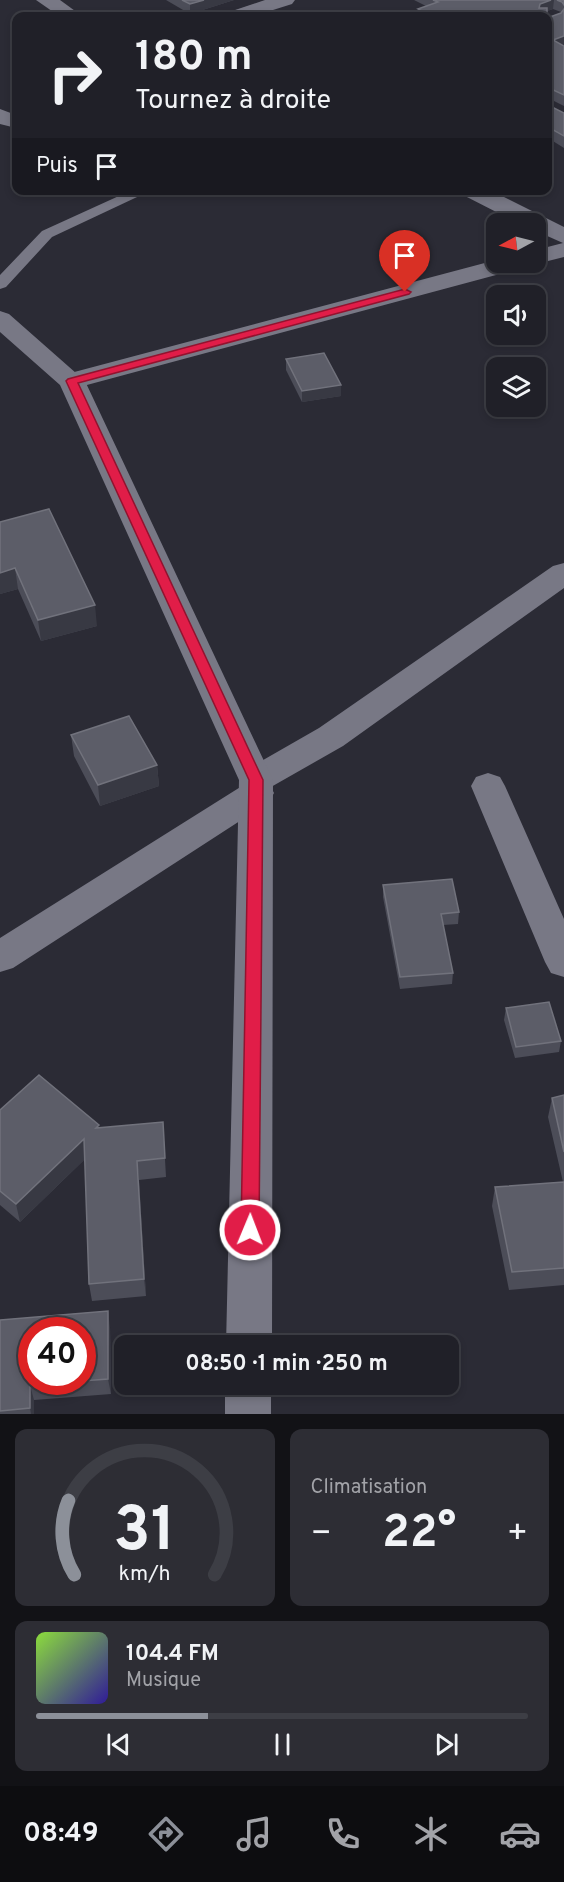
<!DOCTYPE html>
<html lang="fr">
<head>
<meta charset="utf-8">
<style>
	:root { --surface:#202028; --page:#2d2d34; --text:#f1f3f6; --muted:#a2a3a8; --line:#3d3e45; --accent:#8c9099 }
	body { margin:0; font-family:Overpass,sans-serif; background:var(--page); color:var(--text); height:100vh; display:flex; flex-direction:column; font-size:22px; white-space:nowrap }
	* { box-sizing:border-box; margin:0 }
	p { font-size:20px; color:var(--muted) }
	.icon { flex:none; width:33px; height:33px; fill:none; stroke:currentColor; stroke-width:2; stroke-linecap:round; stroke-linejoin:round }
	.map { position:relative; height:1414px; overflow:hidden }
	.side { display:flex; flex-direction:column; gap:15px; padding:15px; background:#121216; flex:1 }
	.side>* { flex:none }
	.banner { position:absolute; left:12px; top:12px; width:540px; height:183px; border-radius:12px; box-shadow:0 3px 9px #0003,0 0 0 2px var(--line); background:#202028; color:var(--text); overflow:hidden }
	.needle { width:39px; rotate:263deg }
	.buttons { position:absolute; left:486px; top:213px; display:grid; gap:12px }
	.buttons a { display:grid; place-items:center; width:60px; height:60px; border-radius:12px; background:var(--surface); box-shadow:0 3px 9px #0003,0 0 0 2px var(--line); font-size:30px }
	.speed { position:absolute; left:18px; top:1317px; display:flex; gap:12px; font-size:30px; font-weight:700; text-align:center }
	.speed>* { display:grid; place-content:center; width:78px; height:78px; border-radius:50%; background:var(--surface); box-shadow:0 3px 9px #0003,0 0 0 2px var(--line); line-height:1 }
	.speed .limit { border:9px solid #d22; background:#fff; color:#111 }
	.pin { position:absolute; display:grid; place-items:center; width:51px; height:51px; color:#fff; margin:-62px -26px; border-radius:50% 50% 50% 0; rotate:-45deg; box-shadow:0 0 6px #0007 }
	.pin .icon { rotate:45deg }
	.me { position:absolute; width:66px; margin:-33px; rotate:1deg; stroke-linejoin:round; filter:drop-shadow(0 0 4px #0008) }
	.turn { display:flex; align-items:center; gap:21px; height:126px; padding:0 24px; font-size:27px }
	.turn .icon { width:78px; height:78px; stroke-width:2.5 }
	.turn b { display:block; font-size:42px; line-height:51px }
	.then { display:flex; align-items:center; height:57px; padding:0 24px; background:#0003; gap:12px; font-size:22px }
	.big { font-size:45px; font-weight:700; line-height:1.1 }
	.side .tile { flex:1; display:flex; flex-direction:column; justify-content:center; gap:9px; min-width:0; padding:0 21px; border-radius:12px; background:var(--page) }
	.side .dial { align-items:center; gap:0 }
	.dial svg { height:156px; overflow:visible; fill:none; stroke:var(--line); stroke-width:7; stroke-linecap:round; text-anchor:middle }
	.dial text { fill:var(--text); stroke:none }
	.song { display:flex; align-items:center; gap:18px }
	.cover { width:72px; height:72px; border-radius:9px; background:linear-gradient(135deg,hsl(90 70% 55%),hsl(250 70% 35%)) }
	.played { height:6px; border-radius:3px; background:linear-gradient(90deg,var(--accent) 35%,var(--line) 35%) }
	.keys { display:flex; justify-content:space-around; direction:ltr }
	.heat { display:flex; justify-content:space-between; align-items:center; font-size:33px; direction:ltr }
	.side .tiles { flex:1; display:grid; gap:15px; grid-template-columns:1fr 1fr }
	.tile:last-child { grid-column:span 2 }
	.trip { position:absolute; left:114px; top:1335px; width:345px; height:60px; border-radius:12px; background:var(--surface); box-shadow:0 3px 9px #0003,0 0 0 2px var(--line); font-weight:700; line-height:60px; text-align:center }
	.tab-bar { display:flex; height:96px; justify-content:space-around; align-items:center; background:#0d0d10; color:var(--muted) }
	.tab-bar .icon { width:42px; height:42px }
	.tab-bar .on { color:var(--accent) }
	.tab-bar b { font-size:27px; color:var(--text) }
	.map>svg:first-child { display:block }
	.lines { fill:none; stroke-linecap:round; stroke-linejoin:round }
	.service { fill:#787885; fill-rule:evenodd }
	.minor { fill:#787885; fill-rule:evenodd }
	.tertiary { fill:#787885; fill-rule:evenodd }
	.wall { fill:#4c4d58; fill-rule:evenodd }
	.shaded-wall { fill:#383943 }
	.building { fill:#5c5d68; stroke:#71727c; stroke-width:1.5 }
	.route { fill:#e11d48; stroke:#92132f; stroke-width:1.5 }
</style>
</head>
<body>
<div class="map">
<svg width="564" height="1414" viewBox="0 0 564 1414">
	<rect width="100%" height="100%" fill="#2b2b35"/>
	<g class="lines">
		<path class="service" d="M 132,190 L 152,190 L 52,237 L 6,287 L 0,289 L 0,275 L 42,231 Z"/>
		<path class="minor" d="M 36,0 L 60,0 L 82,16 L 59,16 Z
			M 265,0 L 295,0 L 292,4 L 254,16 L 226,16 L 229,12 Z
			M 0,109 L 16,115 L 16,128 L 0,124 Z
			M 460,190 L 490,190 L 564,227 L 564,257 L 536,264 L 529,263 L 526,267 L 72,389 L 63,387 L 59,381 L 63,375 L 496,260 L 496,262 L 536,262 L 536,250 L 563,243 L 536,231 L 536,224 L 520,224 L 463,195 Z
			M 564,563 L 564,588 L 343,746 L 271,787 L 274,793 L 269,802 L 13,968 L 0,972 L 0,938 L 242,786 L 239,780 L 244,771 L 319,728 L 553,566 Z
			M 488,773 L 500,777 L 505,786 L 564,919 L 564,977 L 551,973 L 545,962 L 471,786 L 476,777 Z"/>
		<path class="tertiary" d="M 0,311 L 9,314 L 85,381 L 273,780 L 272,1346 L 226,1346 L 239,780 L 60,385 L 0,332 Z
			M 225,1384 L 271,1384 L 271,1414 L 225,1414 Z"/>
	</g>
	<path class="wall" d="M 166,0 L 234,0 L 190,14 Z
		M 414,0 L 564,0 L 564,45 L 563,46 L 564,46 L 564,106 L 548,98 L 548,16 L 418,16 L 418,9 L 426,6 ZM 553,9 L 561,12 L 561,13 L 550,17 L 547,15 L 547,11 Z
		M 548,105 L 564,113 L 564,148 L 548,138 Z
		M 286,359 L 341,396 L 302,402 L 286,370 Z
		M 0,522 L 97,626 L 41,641 L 18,589 L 0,594 Z
		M 71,735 L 157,765 L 159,786 L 100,806 L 74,756 Z
		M 383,885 L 459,912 L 458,924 L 443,925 L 453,973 L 452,984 L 400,989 L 383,897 Z
		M 506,1008 L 561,1041 L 559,1052 L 515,1058 L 504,1020 Z
		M 564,1095 L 564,1285 L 509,1290 L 492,1206 L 495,1187 L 563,1182 L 548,1117 L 552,1098 Z
		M 0,1110 L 164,1141 L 166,1177 L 139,1180 L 146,1296 L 92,1301 L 89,1284 L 85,1159 L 20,1222 L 0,1205 Z
		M 0,1320 L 110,1327 L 111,1394 L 34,1400 L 34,1414 L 0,1414 ZM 82,1330 L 82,1382 L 32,1382 Z"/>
	<path class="shaded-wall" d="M 204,0 L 234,0 L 190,14 L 190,4 Z
		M 551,0 L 554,0 L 553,9 L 539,14 L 538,16 L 540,4 Z
		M 564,36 L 564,45 L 552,50 L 553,40 Z
		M 341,385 L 341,396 L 302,402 L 302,391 Z
		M 15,568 L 18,589 L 0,594 L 0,573 Z
		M 95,605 L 97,626 L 41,641 L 38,620 Z
		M 157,765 L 159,786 L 100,806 L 98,785 Z
		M 84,1139 L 87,1157 L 20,1222 L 16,1204 Z
		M 137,1161 L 139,1180 L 146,1296 L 144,1279 Z
		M 108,1311 L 110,1327 L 111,1394 L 108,1379 Z
		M 30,1385 L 34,1400 L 34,1414 L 31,1414 L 30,1408 Z"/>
	<path class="building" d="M 182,0 L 204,0 L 190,4 Z
		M 433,0 L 551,0 L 540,4 L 539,8 L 547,8 L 547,15 L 550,17 L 561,13 L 564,9 L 564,36 L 553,40 L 564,46 L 564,95 L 549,88 L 548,99 L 548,16 L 431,16 L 418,9 L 438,2 Z
		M 557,0 L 564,0 L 564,5 L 562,2 Z
		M 548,105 L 564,113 L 564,136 L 548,127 Z
		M 324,353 L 341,385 L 302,391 L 286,359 Z
		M 49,509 L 95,605 L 38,620 L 15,568 L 0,573 L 0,522 Z
		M 129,716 L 157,765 L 98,785 L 71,735 Z
		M 452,879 L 459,912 L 441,914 L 453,973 L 400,977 L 383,885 Z
		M 549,1002 L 561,1041 L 516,1047 L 506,1008 Z
		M 39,1075 L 99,1125 L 96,1128 L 163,1122 L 165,1158 L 137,1161 L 144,1279 L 89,1284 L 84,1139 L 16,1204 L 0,1191 L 0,1110 Z
		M 564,1095 L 564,1152 L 552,1098 Z
		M 564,1182 L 564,1268 L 512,1272 L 495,1187 Z
		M 108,1311 L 108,1379 L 82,1381 L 82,1330 L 32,1330 L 32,1382 L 72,1382 L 30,1385 L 30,1408 L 0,1411 L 0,1320 Z"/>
	<path class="route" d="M 405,289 L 411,292 L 409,294 L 78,383 L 263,780 L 259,1230 L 257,1236 L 250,1239 L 244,1236 L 241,1230 L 249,780 L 66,381 L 68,379 Z"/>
</svg>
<div class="buttons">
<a><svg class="needle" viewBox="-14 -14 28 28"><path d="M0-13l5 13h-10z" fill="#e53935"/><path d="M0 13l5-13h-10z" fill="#a2a3a8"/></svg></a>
<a><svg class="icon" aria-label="sound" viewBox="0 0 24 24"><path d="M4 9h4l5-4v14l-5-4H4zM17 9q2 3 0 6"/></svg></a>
<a><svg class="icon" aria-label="layers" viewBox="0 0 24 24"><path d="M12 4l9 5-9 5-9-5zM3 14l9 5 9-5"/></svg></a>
</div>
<div class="speed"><div class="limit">40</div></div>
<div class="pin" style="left:405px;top:292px;background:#d93025"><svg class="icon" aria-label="arrive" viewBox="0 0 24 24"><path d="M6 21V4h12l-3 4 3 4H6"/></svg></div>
<svg class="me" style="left:250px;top:1230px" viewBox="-20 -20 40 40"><circle r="17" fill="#e11d48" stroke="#fff" stroke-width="3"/><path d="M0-11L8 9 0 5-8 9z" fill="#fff"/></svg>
<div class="trip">08:50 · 1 min · 250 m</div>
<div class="banner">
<div class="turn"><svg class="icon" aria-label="right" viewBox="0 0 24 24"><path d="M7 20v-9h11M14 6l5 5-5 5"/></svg><div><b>180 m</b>Tournez à droite</div></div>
<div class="then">Puis<svg class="icon" aria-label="arrive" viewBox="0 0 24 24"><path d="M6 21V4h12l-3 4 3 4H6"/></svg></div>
</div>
</div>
<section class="side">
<div class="tiles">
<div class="tile dial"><svg viewBox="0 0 100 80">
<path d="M14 69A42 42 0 1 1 86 69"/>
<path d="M14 69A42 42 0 0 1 11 31" stroke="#8c9099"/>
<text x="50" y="56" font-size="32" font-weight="700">31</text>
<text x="50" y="72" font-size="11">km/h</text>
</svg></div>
<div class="tile"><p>Climatisation</p>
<div class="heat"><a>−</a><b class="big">22°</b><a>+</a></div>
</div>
<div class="tile">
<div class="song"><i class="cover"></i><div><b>104.4 FM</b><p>Musique</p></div></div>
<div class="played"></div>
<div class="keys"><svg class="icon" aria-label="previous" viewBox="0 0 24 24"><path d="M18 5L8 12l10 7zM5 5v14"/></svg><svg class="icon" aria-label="pause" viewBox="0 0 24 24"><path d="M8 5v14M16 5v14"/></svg><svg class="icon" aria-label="next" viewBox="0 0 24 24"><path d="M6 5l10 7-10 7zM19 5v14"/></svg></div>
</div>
</div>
</section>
<nav class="tab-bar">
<b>08:49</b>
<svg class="icon on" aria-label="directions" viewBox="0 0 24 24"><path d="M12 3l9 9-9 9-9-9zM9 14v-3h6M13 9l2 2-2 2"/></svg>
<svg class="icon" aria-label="music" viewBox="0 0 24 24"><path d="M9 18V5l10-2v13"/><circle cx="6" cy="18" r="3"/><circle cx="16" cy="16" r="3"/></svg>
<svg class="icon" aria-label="phone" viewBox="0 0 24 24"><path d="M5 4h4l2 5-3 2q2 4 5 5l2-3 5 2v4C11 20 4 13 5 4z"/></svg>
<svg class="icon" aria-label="climate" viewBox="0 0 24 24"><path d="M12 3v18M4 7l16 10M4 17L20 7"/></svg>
<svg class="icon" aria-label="car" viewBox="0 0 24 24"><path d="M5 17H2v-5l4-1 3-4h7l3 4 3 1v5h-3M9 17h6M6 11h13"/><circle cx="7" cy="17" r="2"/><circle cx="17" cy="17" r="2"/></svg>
</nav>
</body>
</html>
